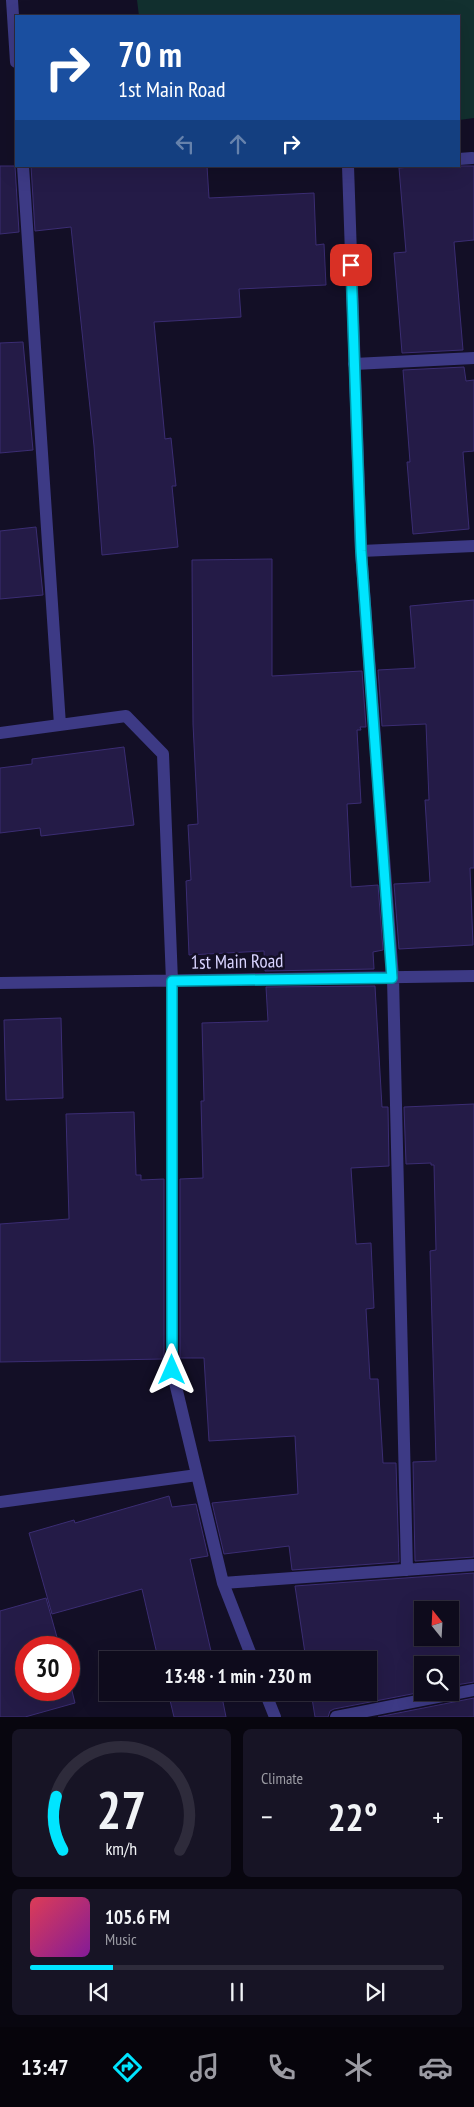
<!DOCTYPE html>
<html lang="en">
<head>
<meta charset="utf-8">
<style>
	:root { --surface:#0e0b1c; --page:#171425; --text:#f1f3f6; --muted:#9b9ba3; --line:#2e2b3b; --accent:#00e5ff }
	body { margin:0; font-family:"PT Sans Narrow",sans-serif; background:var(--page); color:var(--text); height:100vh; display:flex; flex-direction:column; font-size:19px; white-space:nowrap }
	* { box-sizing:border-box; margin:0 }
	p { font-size:16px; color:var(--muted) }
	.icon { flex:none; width:28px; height:28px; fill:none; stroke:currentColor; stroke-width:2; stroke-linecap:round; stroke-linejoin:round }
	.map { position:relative; height:1717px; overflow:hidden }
	.side { display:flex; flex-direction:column; gap:12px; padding:12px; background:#08060f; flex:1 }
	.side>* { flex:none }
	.guide { position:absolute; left:15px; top:15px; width:445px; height:152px; border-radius:0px; box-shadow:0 5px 20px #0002,0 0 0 1px var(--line); background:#1a4fa0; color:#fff; overflow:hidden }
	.needle { width:32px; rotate:342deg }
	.buttons { position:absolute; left:414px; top:1601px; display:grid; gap:10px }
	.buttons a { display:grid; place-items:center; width:45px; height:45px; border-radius:0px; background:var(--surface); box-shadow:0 5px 20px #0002,0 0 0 1px var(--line); font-size:25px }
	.speed { position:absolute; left:15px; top:1636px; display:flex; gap:10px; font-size:25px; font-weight:700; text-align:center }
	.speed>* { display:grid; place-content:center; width:65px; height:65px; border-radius:50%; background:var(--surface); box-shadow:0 5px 20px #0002,0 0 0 1px var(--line); line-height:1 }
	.speed .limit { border:8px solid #d22; background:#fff; color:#111 }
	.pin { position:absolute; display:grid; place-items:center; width:42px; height:42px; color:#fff; margin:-21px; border-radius:10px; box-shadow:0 2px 8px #0006 }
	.me { position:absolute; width:55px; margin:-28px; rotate:0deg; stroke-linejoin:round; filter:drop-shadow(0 0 4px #0008) }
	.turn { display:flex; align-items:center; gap:18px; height:105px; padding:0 20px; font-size:22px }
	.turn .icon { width:65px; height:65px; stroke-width:2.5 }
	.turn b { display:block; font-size:35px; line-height:42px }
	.lanes { display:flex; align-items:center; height:48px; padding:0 20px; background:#0003; justify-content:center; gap:25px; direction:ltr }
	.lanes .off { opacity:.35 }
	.big { font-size:38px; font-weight:700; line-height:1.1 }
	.side .tile { flex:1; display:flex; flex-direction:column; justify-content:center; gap:8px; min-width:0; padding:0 18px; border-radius:8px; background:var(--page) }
	.side .dial { align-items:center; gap:0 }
	.dial svg { height:130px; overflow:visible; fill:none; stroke:var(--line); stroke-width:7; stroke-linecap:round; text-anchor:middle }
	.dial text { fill:var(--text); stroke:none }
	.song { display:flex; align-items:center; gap:15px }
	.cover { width:60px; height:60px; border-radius:8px; background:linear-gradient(135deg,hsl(350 70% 55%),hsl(290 70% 35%)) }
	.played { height:5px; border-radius:2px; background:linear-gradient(90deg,var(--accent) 20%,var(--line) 20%) }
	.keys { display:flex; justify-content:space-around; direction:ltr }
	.heat { display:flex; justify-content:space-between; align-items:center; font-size:28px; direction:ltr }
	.side .tiles { flex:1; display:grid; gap:12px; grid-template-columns:1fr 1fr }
	.tile:last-child { grid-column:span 2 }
	.trip { position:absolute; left:99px; top:1651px; width:278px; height:50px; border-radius:0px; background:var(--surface); box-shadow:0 5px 20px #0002,0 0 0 1px var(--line); font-weight:700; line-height:50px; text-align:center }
	.tabs { display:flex; height:80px; justify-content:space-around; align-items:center; background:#06040b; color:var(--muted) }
	.tabs .icon { width:35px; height:35px }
	.tabs .on { color:var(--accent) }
	.tabs b { font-size:22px; color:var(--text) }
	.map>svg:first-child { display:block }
	.green { fill:#12302f }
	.building { fill:#241b47; stroke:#3b2d73; fill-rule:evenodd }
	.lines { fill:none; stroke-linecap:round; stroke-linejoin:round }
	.minor { stroke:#3d3a85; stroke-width:12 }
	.route-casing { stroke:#0095a6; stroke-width:12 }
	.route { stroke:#00e5ff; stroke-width:9 }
	.labels { text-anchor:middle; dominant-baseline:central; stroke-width:5; stroke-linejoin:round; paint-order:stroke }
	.street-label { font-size:19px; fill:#d9d4ff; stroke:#130f26 }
</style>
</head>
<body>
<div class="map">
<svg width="474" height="1717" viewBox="0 0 474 1717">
	<rect width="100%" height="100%" fill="#130f26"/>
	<path class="green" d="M 137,0 L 474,0 L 474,118 L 459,120 L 459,16 L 139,16 Z"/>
	<path class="building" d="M 0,166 L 15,166 L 19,232 L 0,234 Z
		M 31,166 L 207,166 L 209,198 L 314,193 L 316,245 L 324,244 L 326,285 L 239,289 L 241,317 L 154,322 L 165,439 L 171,438 L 176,486 L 172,486 L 178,547 L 102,555 L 94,446 L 71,227 L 35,231 Z
		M 423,166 L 474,166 L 474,240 L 454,242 L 463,350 L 402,353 L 394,253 L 406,252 L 399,168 Z
		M 23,342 L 33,450 L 0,453 L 0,343 Z
		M 464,367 L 466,381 L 474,380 L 474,451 L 463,452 L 469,529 L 413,534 L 407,462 L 410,462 L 403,370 Z
		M 36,527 L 43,595 L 0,599 L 0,531 Z
		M 272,559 L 272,676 L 362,671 L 366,727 L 360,727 L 361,730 L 357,730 L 361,803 L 347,804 L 351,887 L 378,885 L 383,950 L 373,952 L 374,969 L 265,971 L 264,951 L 189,955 L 186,881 L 191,880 L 188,825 L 198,824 L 193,724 L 192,560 Z
		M 474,600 L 474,868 L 470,868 L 473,945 L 399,949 L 394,884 L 430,882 L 425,800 L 429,800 L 426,724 L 382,726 L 378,670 L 415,668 L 410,606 Z
		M 124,747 L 134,825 L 41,836 L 40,828 L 0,833 L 0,768 L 32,764 L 32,759 Z
		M 375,986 L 382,1107 L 388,1107 L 389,1166 L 351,1168 L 356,1244 L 371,1243 L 374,1308 L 366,1309 L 370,1379 L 378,1379 L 383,1463 L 396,1463 L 399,1562 L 292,1570 L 289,1546 L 224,1554 L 212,1503 L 298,1494 L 295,1436 L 209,1441 L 204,1358 L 180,1358 L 180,1179 L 203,1178 L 201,1101 L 204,1101 L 202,1023 L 268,1021 L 266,987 Z
		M 61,1018 L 63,1098 L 6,1100 L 4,1020 Z
		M 474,1104 L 474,1557 L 415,1561 L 413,1462 L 436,1461 L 430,1251 L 436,1250 L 434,1165 L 431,1165 L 431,1163 L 406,1164 L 404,1107 Z
		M 134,1112 L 136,1175 L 141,1175 L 141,1180 L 164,1179 L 164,1359 L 0,1362 L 0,1224 L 69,1219 L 66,1114 Z
		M 169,1496 L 172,1507 L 196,1504 L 208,1556 L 190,1559 L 213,1660 L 161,1660 L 159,1653 L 157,1654 L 142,1589 L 52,1614 L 29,1533 L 74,1520 L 75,1523 Z
		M 474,1573 L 474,1682 L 450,1686 L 450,1665 L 422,1665 L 422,1692 L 334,1709 L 330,1711 L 328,1717 L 315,1717 L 311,1692 L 368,1692 L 368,1660 L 306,1660 L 295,1586 ZM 422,1610 L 450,1610 L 450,1638 L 422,1638 Z
		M 46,1598 L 60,1648 L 26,1648 L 26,1690 L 69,1690 L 69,1679 L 75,1703 L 25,1717 L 0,1717 L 0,1611 Z
		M 168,1692 L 221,1692 L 226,1717 L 174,1717 Z
		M 474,1698 L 474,1717 L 378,1717 Z"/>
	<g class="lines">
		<path class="minor" d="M 12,0 L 16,62
			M 459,159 L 472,158
			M 23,166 L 60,725
			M 348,166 L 361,551 L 393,978 L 407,1570
			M 354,364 L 474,358
			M 361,551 L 474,546
			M 0,733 L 126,716 L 163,754 L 172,981 L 172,1370 L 223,1583 L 253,1660
			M 0,983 L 474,976
			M 0,1502 L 197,1475
			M 223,1583 L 474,1565
			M 265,1692 L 275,1717
			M 336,1717 L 474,1690"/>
	</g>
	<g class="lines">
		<g class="route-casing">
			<path id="route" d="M 172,1370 L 172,981 L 392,978 L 361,551 L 351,265"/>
		</g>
		<use href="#route" class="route"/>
	</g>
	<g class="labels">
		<g class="street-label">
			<text transform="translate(237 961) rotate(-1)">1st Main Road</text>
		</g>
	</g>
</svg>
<div class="buttons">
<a><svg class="needle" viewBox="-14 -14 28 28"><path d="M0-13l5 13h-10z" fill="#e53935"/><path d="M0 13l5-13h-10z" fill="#9b9ba3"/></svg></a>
<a><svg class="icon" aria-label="search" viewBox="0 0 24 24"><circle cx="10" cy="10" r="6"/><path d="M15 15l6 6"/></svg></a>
</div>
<div class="speed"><div class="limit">30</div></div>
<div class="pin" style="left:351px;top:265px;background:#d93025"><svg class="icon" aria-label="arrive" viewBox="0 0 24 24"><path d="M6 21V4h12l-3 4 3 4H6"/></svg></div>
<svg class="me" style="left:172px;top:1370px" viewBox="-20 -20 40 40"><path d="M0-17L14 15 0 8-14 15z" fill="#00e5ff" stroke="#fff" stroke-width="4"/></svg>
<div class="trip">13:48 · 1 min · 230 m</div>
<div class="guide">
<div class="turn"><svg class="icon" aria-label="right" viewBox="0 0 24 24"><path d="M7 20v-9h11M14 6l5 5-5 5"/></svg><div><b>70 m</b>1st Main Road</div></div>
<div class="lanes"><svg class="icon off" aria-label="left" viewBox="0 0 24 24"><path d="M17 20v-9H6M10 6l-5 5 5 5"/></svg><svg class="icon off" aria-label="ahead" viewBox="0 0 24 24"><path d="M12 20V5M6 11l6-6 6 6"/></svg><svg class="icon" aria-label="right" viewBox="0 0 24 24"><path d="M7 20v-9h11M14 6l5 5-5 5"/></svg></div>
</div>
</div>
<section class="side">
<div class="tiles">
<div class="tile dial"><svg viewBox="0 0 100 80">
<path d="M14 69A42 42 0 1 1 86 69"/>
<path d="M14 69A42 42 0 0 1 10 36" stroke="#00e5ff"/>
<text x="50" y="56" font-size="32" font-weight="700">27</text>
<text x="50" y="72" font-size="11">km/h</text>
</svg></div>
<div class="tile"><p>Climate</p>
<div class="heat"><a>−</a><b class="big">22°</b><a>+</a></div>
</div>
<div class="tile">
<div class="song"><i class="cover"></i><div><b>105.6 FM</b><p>Music</p></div></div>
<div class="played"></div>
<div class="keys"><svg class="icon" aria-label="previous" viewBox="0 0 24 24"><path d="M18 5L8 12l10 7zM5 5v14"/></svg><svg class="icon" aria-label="pause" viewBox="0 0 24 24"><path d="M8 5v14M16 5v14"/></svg><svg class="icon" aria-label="next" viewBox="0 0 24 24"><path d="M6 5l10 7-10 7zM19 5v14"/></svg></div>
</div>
</div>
</section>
<nav class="tabs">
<b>13:47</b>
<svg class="icon on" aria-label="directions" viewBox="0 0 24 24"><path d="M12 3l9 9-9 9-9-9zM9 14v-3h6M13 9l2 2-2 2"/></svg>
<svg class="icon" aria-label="music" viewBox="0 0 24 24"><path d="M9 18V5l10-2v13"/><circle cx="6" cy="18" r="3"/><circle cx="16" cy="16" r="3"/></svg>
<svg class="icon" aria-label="phone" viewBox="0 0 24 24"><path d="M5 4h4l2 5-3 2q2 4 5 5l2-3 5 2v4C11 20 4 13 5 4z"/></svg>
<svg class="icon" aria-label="climate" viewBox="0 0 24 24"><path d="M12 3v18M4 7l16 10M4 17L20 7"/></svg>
<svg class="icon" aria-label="car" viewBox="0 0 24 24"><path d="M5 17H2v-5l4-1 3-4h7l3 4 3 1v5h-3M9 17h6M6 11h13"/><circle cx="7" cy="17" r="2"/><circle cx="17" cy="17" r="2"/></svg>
</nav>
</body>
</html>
